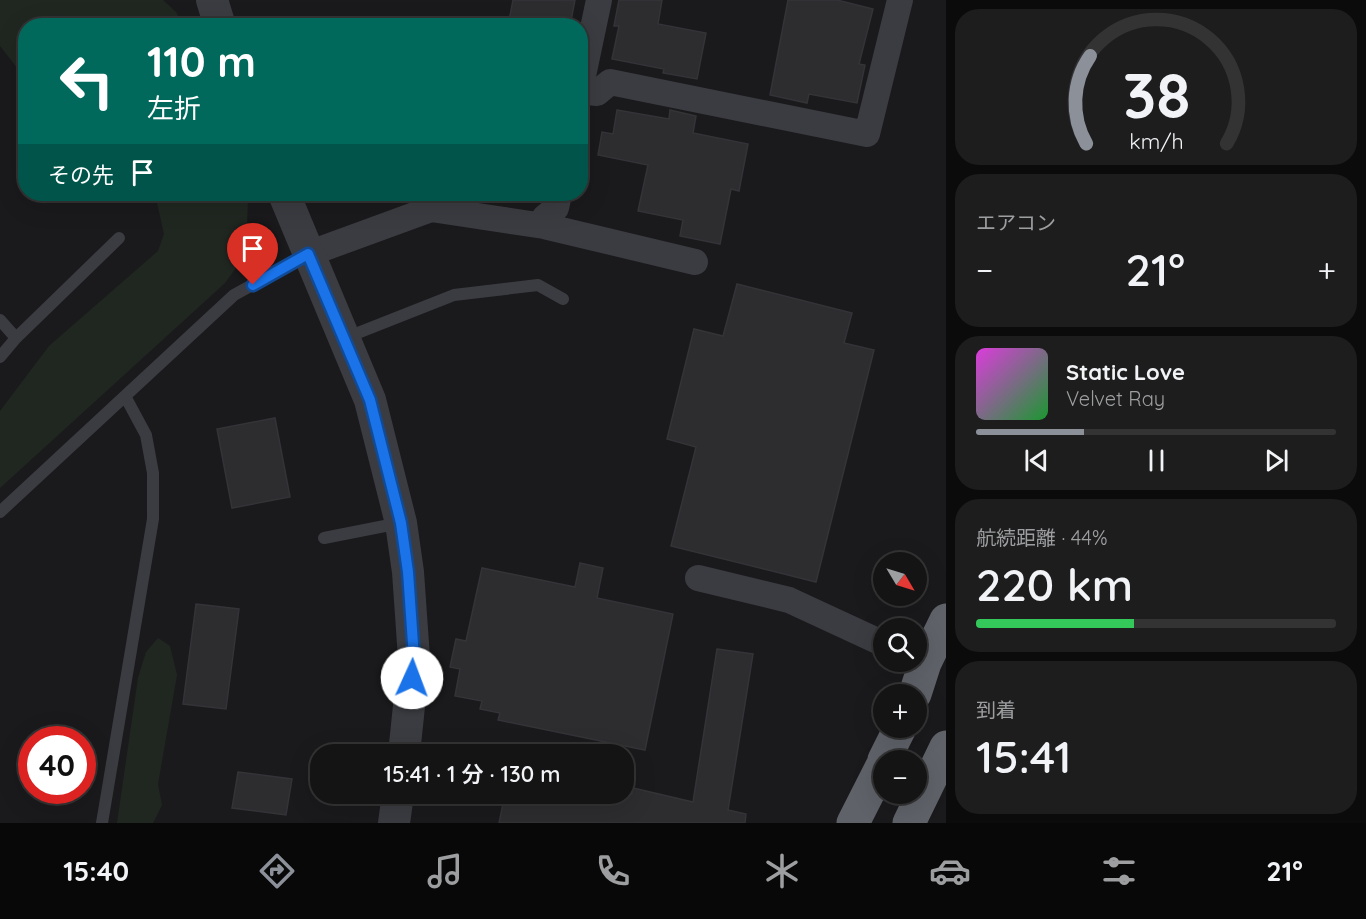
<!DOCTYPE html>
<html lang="ja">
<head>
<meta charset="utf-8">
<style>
	:root { --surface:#141415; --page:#1d1d1e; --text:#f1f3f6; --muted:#9d9ea0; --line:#333334; --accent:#8c9099 }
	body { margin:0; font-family:Quicksand,"Noto Sans JP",sans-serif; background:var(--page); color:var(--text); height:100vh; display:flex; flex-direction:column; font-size:22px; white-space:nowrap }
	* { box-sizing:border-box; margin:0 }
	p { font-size:20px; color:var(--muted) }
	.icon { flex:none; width:33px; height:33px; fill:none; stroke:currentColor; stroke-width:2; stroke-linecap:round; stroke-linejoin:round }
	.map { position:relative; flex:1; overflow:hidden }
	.details { display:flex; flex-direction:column; gap:9px; padding:9px; background:#0b0b0c; width:420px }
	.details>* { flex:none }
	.top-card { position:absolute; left:18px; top:18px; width:570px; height:183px; border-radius:24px; box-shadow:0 6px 24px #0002,0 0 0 2px var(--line); background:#00695c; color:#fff; overflow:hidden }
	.needle { width:39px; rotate:128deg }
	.controls { position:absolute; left:873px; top:552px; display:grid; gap:12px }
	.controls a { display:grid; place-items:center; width:54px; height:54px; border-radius:50%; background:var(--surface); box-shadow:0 6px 24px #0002,0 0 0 2px var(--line); font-size:30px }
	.speed { position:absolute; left:18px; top:726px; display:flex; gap:12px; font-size:30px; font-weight:700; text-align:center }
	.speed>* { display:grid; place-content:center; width:78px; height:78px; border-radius:50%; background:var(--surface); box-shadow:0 6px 24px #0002,0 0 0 2px var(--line); line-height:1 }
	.speed .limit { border:9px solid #d22; background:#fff; color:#111 }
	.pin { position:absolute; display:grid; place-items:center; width:51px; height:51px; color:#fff; margin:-62px -26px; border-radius:50% 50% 50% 0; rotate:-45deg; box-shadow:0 0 6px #0007 }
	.pin .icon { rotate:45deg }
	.me { position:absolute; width:66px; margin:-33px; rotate:2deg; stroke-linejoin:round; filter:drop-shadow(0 0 4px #0008) }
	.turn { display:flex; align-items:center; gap:21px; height:126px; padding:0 30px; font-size:27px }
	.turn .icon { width:78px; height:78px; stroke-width:2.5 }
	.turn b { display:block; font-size:42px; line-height:51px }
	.then { display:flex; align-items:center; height:57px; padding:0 30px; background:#0003; gap:12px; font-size:22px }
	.big { font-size:45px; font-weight:600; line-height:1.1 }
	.details .tile { flex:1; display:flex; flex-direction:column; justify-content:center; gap:9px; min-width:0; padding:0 21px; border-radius:24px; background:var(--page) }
	.details .dial { align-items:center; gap:0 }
	.dial svg { height:156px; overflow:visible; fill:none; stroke:var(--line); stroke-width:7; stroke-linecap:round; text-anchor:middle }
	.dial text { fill:var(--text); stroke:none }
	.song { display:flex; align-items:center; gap:18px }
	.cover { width:72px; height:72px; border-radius:9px; background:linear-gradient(135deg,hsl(300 70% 55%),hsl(130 70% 35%)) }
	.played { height:6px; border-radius:3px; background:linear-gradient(90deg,var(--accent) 30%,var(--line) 30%) }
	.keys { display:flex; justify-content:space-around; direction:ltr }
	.heat { display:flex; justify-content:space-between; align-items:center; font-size:33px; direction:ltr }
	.charge { height:9px; border-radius:4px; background:linear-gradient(90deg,#34c759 44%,var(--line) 0) }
	.trip { position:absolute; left:310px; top:744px; width:324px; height:60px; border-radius:24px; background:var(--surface); box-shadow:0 6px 24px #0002,0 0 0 2px var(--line); font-weight:600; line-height:60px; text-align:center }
	.dock { display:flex; height:96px; justify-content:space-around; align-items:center; background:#080808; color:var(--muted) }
	.dock .icon { width:42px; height:42px }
	.dock .on { color:var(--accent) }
	.dock b { font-size:27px; color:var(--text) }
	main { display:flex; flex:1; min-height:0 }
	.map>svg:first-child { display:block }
	.green { fill:#202721 }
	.building { fill:#2d2d30; stroke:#343438; stroke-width:1.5 }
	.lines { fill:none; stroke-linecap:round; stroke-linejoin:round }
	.service { stroke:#3b3c41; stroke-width:12 }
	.minor { stroke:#3b3c41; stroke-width:26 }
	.tertiary { stroke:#3b3c41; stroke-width:32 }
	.trunk { stroke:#5f6269; stroke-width:33 }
	.route-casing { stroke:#114b97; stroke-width:15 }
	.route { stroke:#1a73e8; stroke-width:10 }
</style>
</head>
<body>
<main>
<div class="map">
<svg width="946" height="823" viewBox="0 0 946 823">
	<rect width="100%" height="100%" fill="#1a1a1c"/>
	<path class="green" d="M 0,0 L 163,0 L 176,12 L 183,25 L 26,26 L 25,78 L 0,46 Z
		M 155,194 L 247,194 L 248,199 L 246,254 L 225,283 L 0,488 L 0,411 L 49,346 L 158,251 L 164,234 Z
		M 158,638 L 170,646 L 177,675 L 158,784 L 162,805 L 153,823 L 117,823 L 138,678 L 146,652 Z"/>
	<path class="building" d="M 513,0 L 575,0 L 570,26 L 508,26 Z
		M 619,0 L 662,0 L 658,24 L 706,33 L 697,79 L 663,73 L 664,69 L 612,59 L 619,26 L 614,26 Z
		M 788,0 L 837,0 L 873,9 L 859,64 L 865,65 L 857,103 L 809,94 L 807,103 L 770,95 Z
		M 617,110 L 669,119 L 670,110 L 696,116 L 693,133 L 748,144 L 739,191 L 731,189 L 720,244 L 680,236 L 683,220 L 638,211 L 648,165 L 598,155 L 602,132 L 613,134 Z
		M 737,284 L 852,313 L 844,343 L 874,350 L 816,582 L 671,546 L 696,447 L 667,439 L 694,329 L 723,336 Z
		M 275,418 L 290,497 L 232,508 L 217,429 Z
		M 580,563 L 603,568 L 597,598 L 673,614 L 645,750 L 498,720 L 500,713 L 480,709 L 482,701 L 455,696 L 460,669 L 450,667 L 456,639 L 466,641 L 482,568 L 575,587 Z
		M 196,604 L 239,609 L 226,709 L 183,704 Z
		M 717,649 L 753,654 L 728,810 L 746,814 L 745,823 L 499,823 L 505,794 L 632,794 L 633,788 L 693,802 Z
		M 238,772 L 292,779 L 286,815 L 232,808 Z"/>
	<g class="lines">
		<path class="service" d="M 0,320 L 16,338
			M 345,338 L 454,295 L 538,285 L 563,299
			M 0,357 L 16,338 L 119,238
			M 0,512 L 234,295 L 308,254
			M 324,538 L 400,523
			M 102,823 L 153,519 L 153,473 L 146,435 L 125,396"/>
		<path class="minor" d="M 580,90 L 599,0
			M 580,91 L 597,93 L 610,82 L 867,134 L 900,0
			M 544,226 L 545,217 L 556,208 L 559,194
			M 308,254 L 431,209 L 544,226 L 695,262
			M 698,578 L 789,600 L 884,644"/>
		<path class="tertiary" d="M 212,0 L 220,26
			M 284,194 L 370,400 L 401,523 L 408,572 L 414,658 L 404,754
			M 394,823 L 398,794"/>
		<path class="trunk" d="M 915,694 L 925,663 L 946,620
			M 884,760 L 900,728
			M 853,823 L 884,762
			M 909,823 L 946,747"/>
	</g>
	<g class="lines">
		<g class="route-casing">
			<path id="route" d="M 253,285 L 308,254 L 370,400 L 401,523 L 408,572 L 414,658 L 412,678"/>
		</g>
		<use href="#route" class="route"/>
	</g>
</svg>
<div class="controls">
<a><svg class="needle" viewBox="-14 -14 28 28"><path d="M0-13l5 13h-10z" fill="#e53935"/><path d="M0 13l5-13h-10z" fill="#9d9ea0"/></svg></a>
<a><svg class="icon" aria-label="search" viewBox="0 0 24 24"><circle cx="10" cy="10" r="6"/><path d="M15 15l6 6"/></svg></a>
<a>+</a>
<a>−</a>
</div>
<div class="speed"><div class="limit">40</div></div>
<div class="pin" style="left:253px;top:285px;background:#d93025"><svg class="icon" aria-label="arrive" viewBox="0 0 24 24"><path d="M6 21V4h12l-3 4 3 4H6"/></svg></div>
<svg class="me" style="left:412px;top:678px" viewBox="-20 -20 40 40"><circle r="19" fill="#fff"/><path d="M0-13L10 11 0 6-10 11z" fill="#1a73e8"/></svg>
<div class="trip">15:41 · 1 分 · 130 m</div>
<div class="top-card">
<div class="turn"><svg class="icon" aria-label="left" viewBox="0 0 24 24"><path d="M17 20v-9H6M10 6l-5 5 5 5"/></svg><div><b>110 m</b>左折</div></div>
<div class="then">その先<svg class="icon" aria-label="arrive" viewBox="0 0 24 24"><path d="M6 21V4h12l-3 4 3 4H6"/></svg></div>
</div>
</div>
<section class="details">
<div class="tile dial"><svg viewBox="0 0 100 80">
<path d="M14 69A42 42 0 1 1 86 69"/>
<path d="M14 69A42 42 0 0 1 16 24" stroke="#8c9099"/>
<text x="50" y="56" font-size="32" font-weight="700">38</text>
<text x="50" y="72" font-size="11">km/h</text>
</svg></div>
<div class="tile"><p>エアコン</p>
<div class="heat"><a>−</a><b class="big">21°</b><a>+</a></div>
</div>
<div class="tile">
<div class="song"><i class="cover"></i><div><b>Static Love</b><p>Velvet Ray</p></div></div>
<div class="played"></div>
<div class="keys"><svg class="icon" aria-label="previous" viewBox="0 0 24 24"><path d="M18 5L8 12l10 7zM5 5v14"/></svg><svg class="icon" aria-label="pause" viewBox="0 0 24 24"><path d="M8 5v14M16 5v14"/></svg><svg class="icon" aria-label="next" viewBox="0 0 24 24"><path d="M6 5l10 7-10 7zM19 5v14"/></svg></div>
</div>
<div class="tile"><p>航続距離 · 44%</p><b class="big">220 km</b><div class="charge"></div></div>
<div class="tile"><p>到着</p><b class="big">15:41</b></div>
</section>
</main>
<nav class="dock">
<b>15:40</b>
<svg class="icon on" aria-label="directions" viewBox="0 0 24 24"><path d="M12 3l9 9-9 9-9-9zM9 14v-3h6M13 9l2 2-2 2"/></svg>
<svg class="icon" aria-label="music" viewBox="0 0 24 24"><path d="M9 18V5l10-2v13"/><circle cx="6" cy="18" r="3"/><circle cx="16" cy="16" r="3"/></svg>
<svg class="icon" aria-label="phone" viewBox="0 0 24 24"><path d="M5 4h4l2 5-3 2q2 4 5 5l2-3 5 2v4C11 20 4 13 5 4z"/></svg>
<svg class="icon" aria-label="climate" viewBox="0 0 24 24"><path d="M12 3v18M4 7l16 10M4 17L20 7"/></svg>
<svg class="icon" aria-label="car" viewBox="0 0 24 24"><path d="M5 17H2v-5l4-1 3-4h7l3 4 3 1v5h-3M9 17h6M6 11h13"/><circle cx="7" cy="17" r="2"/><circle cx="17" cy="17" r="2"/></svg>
<svg class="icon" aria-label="filters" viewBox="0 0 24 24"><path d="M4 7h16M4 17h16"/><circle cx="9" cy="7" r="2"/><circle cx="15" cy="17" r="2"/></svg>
<b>21°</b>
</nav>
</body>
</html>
